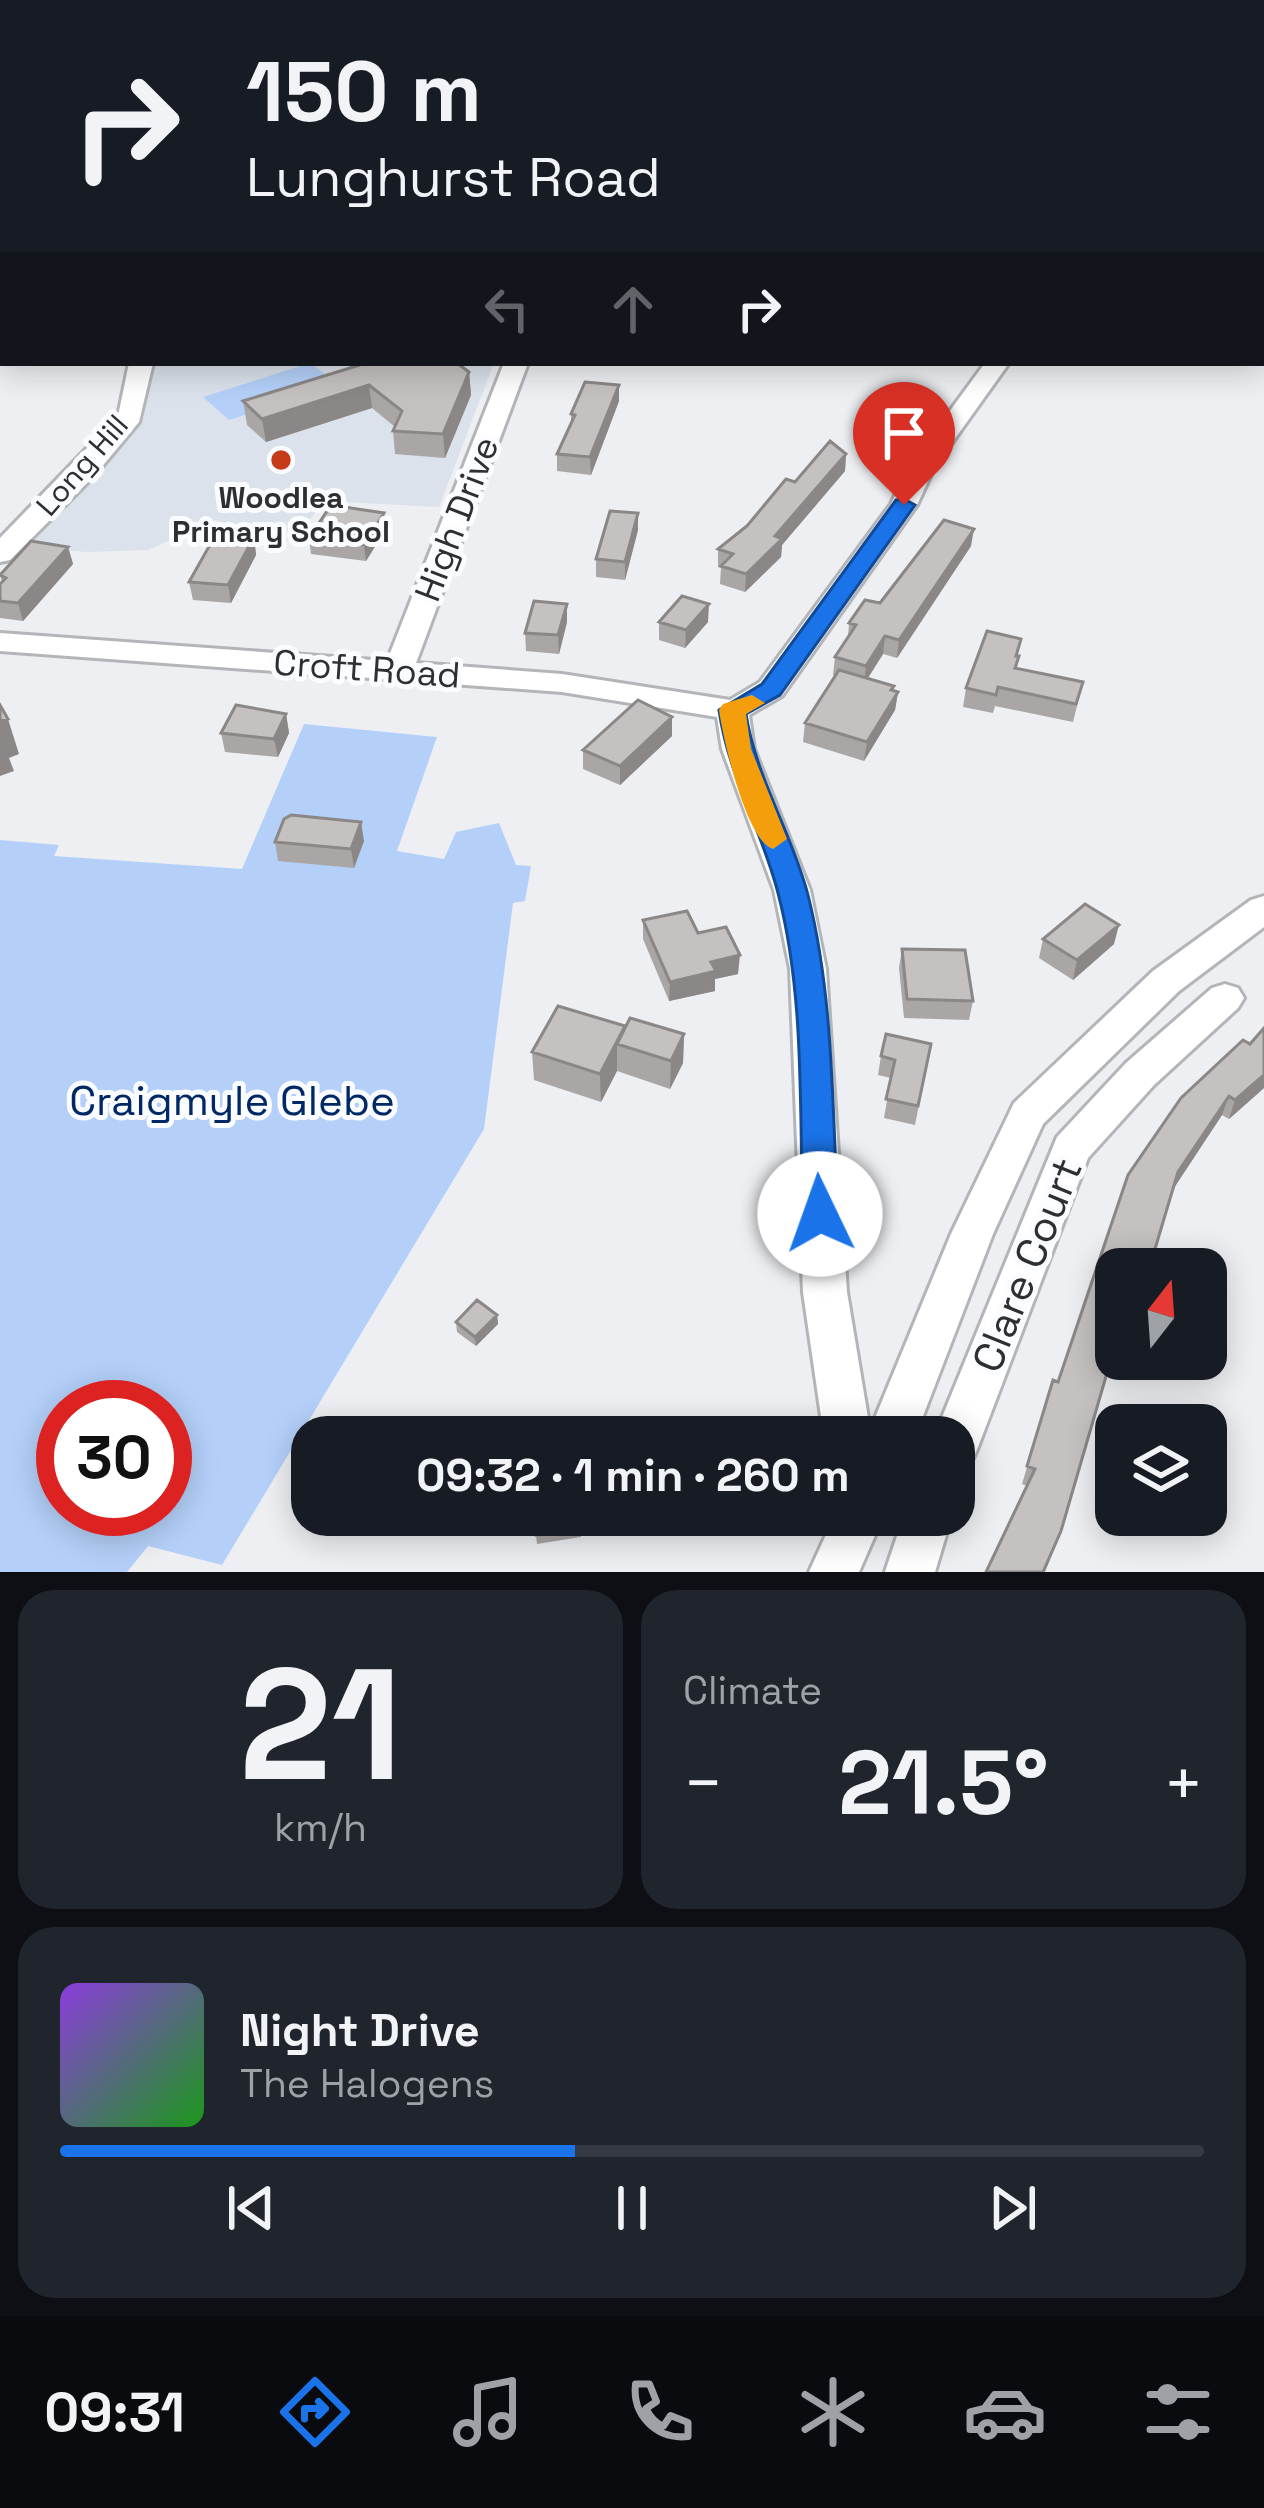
<!DOCTYPE html>
<html lang="en">
<head>
<meta charset="utf-8">
<style>
	:root { --surface:#171b24; --page:#20242c; --text:#f1f3f6; --muted:#9ea1a6; --line:#363941; --accent:#1a73e8 }
	body { margin:0; font-family:"Space Grotesk",sans-serif; background:var(--page); color:var(--text); height:100vh; display:flex; flex-direction:column; font-size:45px; white-space:nowrap }
	* { box-sizing:border-box; margin:0 }
	p { font-size:39px; color:var(--muted) }
	.icon { flex:none; width:66px; height:66px; fill:none; stroke:currentColor; stroke-width:2; stroke-linecap:round; stroke-linejoin:round }
	.map { position:relative; height:1572px; overflow:hidden }
	.side { display:flex; flex-direction:column; gap:18px; padding:18px; background:#0d0f14; flex:1 }
	.side>* { flex:none }
	.top-card { position:absolute; left:0px; top:0px; width:1266px; height:366px; box-shadow:0 6px 30px #0003; background:#171b24; color:var(--text); overflow:hidden }
	.needle { width:78px; rotate:17deg }
	.controls { position:absolute; left:1095px; top:1248px; display:grid; gap:24px }
	.controls a { display:grid; place-items:center; width:132px; height:132px; border-radius:24px; background:var(--surface); box-shadow:0 6px 30px #0003; font-size:60px }
	.speed { position:absolute; left:36px; top:1380px; display:flex; gap:24px; font-size:60px; font-weight:700; text-align:center }
	.speed>* { display:grid; place-content:center; width:156px; height:156px; border-radius:50%; background:var(--surface); box-shadow:0 6px 30px #0003; line-height:1 }
	.speed .limit { border:18px solid #d22; background:#fff; color:#111 }
	.pin { position:absolute; display:grid; place-items:center; width:102px; height:102px; color:#fff; margin:-123px -51px; border-radius:50% 50% 50% 0; rotate:-45deg; box-shadow:0 0 12px #0007 }
	.pin .icon { rotate:45deg }
	.me { position:absolute; width:132px; margin:-66px; rotate:357deg; stroke-linejoin:round; filter:drop-shadow(0 0 9px #0008) }
	.turn { display:flex; align-items:center; gap:42px; height:252px; padding:0 48px; font-size:54px }
	.turn .icon { width:156px; height:156px; stroke-width:2.5 }
	.turn b { display:block; font-size:84px; line-height:102px }
	.lanes { display:flex; align-items:center; height:114px; padding:0 48px; background:#0003; justify-content:center; gap:60px; direction:ltr }
	.lanes .off { opacity:.35 }
	.big { font-size:90px; font-weight:800; line-height:1.1 }
	.side .card { flex:1; display:flex; flex-direction:column; justify-content:center; gap:18px; min-width:0; padding:0 42px; border-radius:36px; background:var(--page) }
	.side .dial { align-items:center; gap:0 }
	.dial b { font-size:156px; line-height:1 }
	.song { display:flex; align-items:center; gap:36px }
	.cover { width:144px; height:144px; border-radius:18px; background:linear-gradient(135deg,hsl(270 70% 55%),hsl(120 70% 35%)) }
	.played { height:12px; border-radius:6px; background:linear-gradient(90deg,var(--accent) 45%,var(--line) 45%) }
	.keys { display:flex; justify-content:space-around; direction:ltr }
	.heat { display:flex; justify-content:space-between; align-items:center; font-size:66px; direction:ltr }
	.side .tiles { flex:1; display:grid; gap:18px; grid-template-columns:1fr 1fr }
	.card:last-child { grid-column:span 2 }
	.trip { position:absolute; left:291px; top:1416px; width:684px; height:120px; border-radius:36px; background:var(--surface); box-shadow:0 6px 30px #0003; font-weight:800; line-height:120px; text-align:center }
	.tabs { display:flex; height:192px; justify-content:space-around; align-items:center; background:#090b0e; color:var(--muted) }
	.tabs .icon { width:84px; height:84px }
	.tabs .on { color:var(--accent) }
	.tabs b { font-size:54px; color:var(--text) }
	.map>svg:first-child { display:block }
	.built { fill:#dbe2eb }
	.green { fill:#b4d0f9; fill-rule:evenodd }
	.lines { fill:none; stroke-linecap:round; stroke-linejoin:round }
	.minor-casing { stroke:#b3b5b8; stroke-width:6 }
	.minor { fill:#fff; fill-rule:evenodd }
	.wall { fill:#a9a6a5 }
	.shaded-wall { fill:#8a8786 }
	.building { fill:#c5c1c0; stroke:#8a8786; stroke-width:3 }
	.route { fill:#1a73e8; stroke:#114b97; stroke-width:3 }
	.slow { fill:#f59e0b }
	.poi-dot { fill:#c53c19; stroke:#fafcff; stroke-width:4.5 }
	.labels { text-anchor:middle; dominant-baseline:central; stroke-width:10; stroke-linejoin:round; paint-order:stroke }
	.far-street-label { font-size:30px; fill:#2e2f30; stroke:#fafcff }
	.far-poi-label { font-size:30px; font-weight:bold; fill:#2e2f30; stroke:#fafcff }
	.street-label { font-size:36px; fill:#2e2f30; stroke:#fafcff }
	.near-park-label { font-size:42px; fill:#002866; stroke:#fafcff }
	.near-street-label { font-size:42px; fill:#2e2f30; stroke:#fafcff }
</style>
</head>
<body>
<div class="map">
<svg width="1264" height="1572" viewBox="0 0 1264 1572">
	<rect width="100%" height="100%" fill="#edeff2"/>
	<path class="built" d="M 155,363 L 494,363 L 439,507 L 328,501 L 287,541 L 246,535 L 215,520 L 148,550 L 87,552 L 23,547 L 143,419 Z"/>
	<path class="green" d="M 310,363 L 338,384 L 229,420 L 203,397 Z
		M 304,724 L 437,737 L 397,851 L 444,859 L 456,832 L 499,823 L 516,865 L 531,866 L 525,901 L 513,903 L 484,1129 L 222,1565 L 148,1546 L 127,1572 L 0,1572 L 0,840 L 59,845 L 54,856 L 242,869 ZM 63,1407 L 165,1407 L 165,1509 L 63,1509 Z"/>
	<g class="lines">
		<g class="minor-casing">
			<path id="minor" d="M 92,0 L 109,0 L 111,3 L 94,3 Z
				M 1176,0 L 1192,0 L 1194,3 L 1178,3 Z
				M 129,363 L 153,363 L 139,422 L 95,475 L 10,560 L 0,562 L 0,538 L 118,416 Z
				M 504,363 L 528,363 L 416,663 L 562,674 L 730,700 L 760,682 L 891,504 L 908,468 L 985,363 L 1009,363 L 934,468 L 917,505 L 782,696 L 749,715 L 754,749 L 810,890 L 826,969 L 847,1292 L 870,1430 L 951,1234 L 1014,1103 L 1153,971 L 1251,900 L 1264,896 L 1264,927 L 1179,991 L 1043,1124 L 993,1234 L 915,1437 L 824,1437 L 803,1292 L 790,969 L 774,890 L 722,749 L 717,717 L 562,692 L 0,651 L 0,633 L 387,661 Z
				M 1225,984 L 1238,988 L 1244,998 L 1238,1008 L 1154,1085 L 1088,1158 L 978,1447 L 971,1463 L 954,1469 L 954,1437 L 934,1437 L 1057,1137 L 1126,1063 L 1212,988 Z
				M 835,1515 L 884,1515 L 859,1572 L 809,1572 Z
				M 904,1515 L 952,1515 L 935,1572 L 885,1572 Z"/>
		</g>
		<use href="#minor" class="minor"/>
	</g>
	<path class="wall" d="M 469,372 L 471,395 L 445,458 L 395,454 L 393,431 L 395,427 L 372,408 L 266,442 L 247,425 L 243,401 Z
		M 619,401 L 591,475 L 557,471 L 557,454 L 571,422 L 571,414 Z
		M 846,454 L 845,471 L 782,545 L 781,557 L 745,592 L 720,584 L 721,568 L 718,567 L 718,549 L 795,482 Z
		M 638,513 L 638,530 L 625,580 L 596,577 L 596,559 Z
		M 386,529 L 366,561 L 311,554 L 309,538 Z
		M 254,537 L 256,555 L 231,603 L 193,600 L 189,582 Z
		M 971,546 L 897,658 L 883,654 L 868,678 L 894,686 L 893,691 L 898,692 L 895,710 L 864,761 L 803,742 L 805,723 L 835,676 L 833,675 L 835,657 L 848,637 L 849,623 Z
		M 68,547 L 73,564 L 23,621 L 0,618 L 0,584 L 2,582 L 0,575 Z
		M 567,622 L 559,654 L 526,651 L 525,633 Z
		M 659,622 L 708,622 L 685,648 L 659,640 Z
		M 1018,656 L 1017,668 L 1083,682 L 1073,722 L 995,706 L 993,713 L 963,707 L 966,688 Z
		M 286,714 L 289,733 L 278,757 L 225,752 L 221,733 Z
		M 672,717 L 672,736 L 620,785 L 583,769 L 583,750 Z
		M 364,841 L 354,868 L 278,861 L 275,842 Z
		M 643,920 L 698,933 L 738,974 L 715,979 L 715,991 L 669,1001 L 643,939 Z
		M 1043,939 L 1114,944 L 1073,980 L 1039,958 Z
		M 902,949 L 973,1001 L 969,1020 L 904,1018 L 899,968 Z
		M 625,1026 L 684,1034 L 683,1063 L 670,1089 L 617,1071 L 601,1102 L 534,1080 L 532,1052 Z
		M 1264,1028 L 1264,1088 L 1229,1119 L 1222,1115 L 1173,1189 L 1149,1269 L 1116,1269 L 1116,1342 L 1061,1531 L 1045,1572 L 986,1572 L 1027,1486 L 1022,1484 L 1053,1380 L 1058,1382 L 1128,1175 L 1181,1098 L 1243,1040 L 1250,1044 Z
		M 931,1044 L 915,1125 L 884,1118 L 891,1078 L 878,1075 L 881,1056 Z
		M 497,1315 L 498,1324 L 476,1346 L 457,1332 L 456,1322 Z
		M 534,1515 L 578,1515 L 581,1537 L 537,1544 Z
		M 686,1515 L 710,1515 L 687,1519 Z"/>
	<path class="shaded-wall" d="M 469,372 L 471,395 L 445,458 L 443,434 Z
		M 369,385 L 372,408 L 266,442 L 262,419 Z
		M 619,385 L 619,401 L 591,475 L 590,457 Z
		M 846,454 L 845,471 L 782,545 L 781,557 L 745,592 L 746,574 L 775,536 Z
		M 384,513 L 386,529 L 366,561 L 364,545 Z
		M 638,513 L 638,530 L 625,580 L 625,562 Z
		M 974,529 L 971,546 L 897,658 L 899,640 Z
		M 254,537 L 256,555 L 231,603 L 228,585 Z
		M 68,547 L 73,564 L 23,621 L 18,603 Z
		M 567,604 L 567,622 L 559,654 L 558,635 Z
		M 709,604 L 708,622 L 685,648 L 686,630 Z
		M 885,636 L 883,654 L 864,684 L 866,666 Z
		M 894,686 L 892,701 L 898,692 L 895,710 L 864,761 L 867,742 Z
		M 286,714 L 289,733 L 278,757 L 274,739 Z
		M 672,717 L 672,736 L 620,785 L 620,766 Z
		M 8,719 L 19,754 L 9,758 L 14,771 L 0,776 L 0,721 Z
		M 361,822 L 364,841 L 354,868 L 351,849 Z
		M 1119,925 L 1114,944 L 1073,980 L 1077,960 Z
		M 740,955 L 738,974 L 715,979 L 715,991 L 669,1001 L 670,982 L 711,962 Z
		M 684,1034 L 683,1063 L 670,1089 L 671,1061 Z
		M 617,1044 L 617,1071 L 601,1102 L 600,1074 Z
		M 1264,1075 L 1264,1088 L 1229,1119 L 1235,1100 Z
		M 1229,1096 L 1222,1115 L 1172,1191 L 1178,1172 Z
		M 497,1315 L 498,1324 L 476,1346 L 475,1337 Z"/>
	<path class="building" d="M 366,363 L 457,363 L 469,372 L 443,434 L 393,431 L 402,411 L 369,385 L 262,419 L 243,401 Z
		M 585,382 L 619,385 L 590,457 L 557,454 L 575,415 L 571,414 Z
		M 830,441 L 846,454 L 775,536 L 782,539 L 746,574 L 721,566 L 733,554 L 718,549 L 747,526 L 786,479 L 795,482 Z
		M 331,505 L 384,513 L 364,545 L 309,538 Z
		M 610,511 L 638,513 L 625,562 L 596,559 Z
		M 944,520 L 974,529 L 899,640 L 885,636 L 866,666 L 835,657 L 856,625 L 849,623 L 865,600 L 880,603 Z
		M 216,534 L 254,537 L 228,585 L 189,582 Z
		M 31,541 L 68,547 L 18,603 L 0,601 L 0,584 L 6,578 L 0,575 Z
		M 682,596 L 709,604 L 686,630 L 659,622 Z
		M 534,601 L 567,604 L 558,635 L 525,633 Z
		M 987,631 L 1021,639 L 1016,656 L 1019,656 L 1015,668 L 1083,682 L 1076,704 L 998,687 L 996,695 L 966,688 Z
		M 839,670 L 894,686 L 891,690 L 898,692 L 867,742 L 805,723 Z
		M 638,700 L 672,717 L 620,766 L 583,750 Z
		M 0,705 L 8,719 L 0,721 Z
		M 236,705 L 286,714 L 274,739 L 221,733 Z
		M 291,815 L 361,822 L 351,849 L 275,842 L 284,819 Z
		M 1085,904 L 1119,925 L 1077,960 L 1043,939 Z
		M 687,911 L 698,933 L 726,927 L 740,955 L 711,962 L 716,971 L 670,982 L 643,920 Z
		M 902,949 L 965,950 L 973,1001 L 907,999 Z
		M 558,1006 L 625,1026 L 600,1074 L 532,1052 Z
		M 630,1018 L 684,1034 L 671,1061 L 617,1044 Z
		M 1264,1028 L 1264,1075 L 1235,1100 L 1229,1096 L 1178,1172 L 1149,1269 L 1116,1269 L 1116,1342 L 1061,1531 L 1043,1572 L 986,1572 L 1035,1469 L 1027,1466 L 1053,1380 L 1058,1382 L 1128,1175 L 1181,1098 L 1243,1040 L 1250,1044 Z
		M 886,1034 L 931,1044 L 918,1106 L 886,1099 L 895,1060 L 881,1056 Z
		M 477,1300 L 497,1315 L 475,1337 L 456,1322 Z
		M 712,1422 L 715,1437 L 615,1437 Z
		M 534,1515 L 578,1515 L 580,1528 L 536,1535 Z"/>
	<path class="route" d="M 904,499 L 915,505 L 780,695 L 746,714 C 756,778 792,833 808,895 C 834,998 832,1108 838,1214 L 833,1224 L 820,1229 L 808,1224 L 803,1214 C 799,1108 805,996 778,893 C 762,830 728,775 719,710 L 762,684 L 896,500 Z"/>
	<path class="slow" d="M 752,695 L 765,703 L 746,714 L 751,749 L 787,839 L 773,849 C 746,841 723,738 719,710 L 723,704 Z"/>
	<circle class="poi-dot" cx="281" cy="460" r="12"/>
	<g class="labels">
		<g class="far-street-label">
			<text transform="translate(82 465) rotate(-49)">Long Hill</text>
		</g>
		<g class="far-poi-label">
			<text x="281" y="497">Woodlea<tspan x="281" dy="34">Primary School</tspan></text>
		</g>
		<g class="street-label">
			<text transform="translate(457 519) rotate(-69)">High Drive</text>
			<text transform="translate(367 669) rotate(4)">Croft Road</text>
		</g>
		<g class="near-park-label">
			<text x="232" y="1100">Craigmyle Glebe</text>
		</g>
		<g class="near-street-label">
			<text transform="translate(1027 1265) rotate(-68)">Clare Court</text>
		</g>
	</g>
</svg>
<div class="controls">
<a><svg class="needle" viewBox="-14 -14 28 28"><path d="M0-13l5 13h-10z" fill="#e53935"/><path d="M0 13l5-13h-10z" fill="#9ea1a6"/></svg></a>
<a><svg class="icon" aria-label="layers" viewBox="0 0 24 24"><path d="M12 4l9 5-9 5-9-5zM3 14l9 5 9-5"/></svg></a>
</div>
<div class="speed"><div class="limit">30</div></div>
<div class="pin" style="left:904px;top:505px;background:#d93025"><svg class="icon" aria-label="arrive" viewBox="0 0 24 24"><path d="M6 21V4h12l-3 4 3 4H6"/></svg></div>
<svg class="me" style="left:820px;top:1214px" viewBox="-20 -20 40 40"><circle r="19" fill="#fff"/><path d="M0-13L10 11 0 6-10 11z" fill="#1a73e8"/></svg>
<div class="trip">09:32 · 1 min · 260 m</div>
<div class="top-card">
<div class="turn"><svg class="icon" aria-label="right" viewBox="0 0 24 24"><path d="M7 20v-9h11M14 6l5 5-5 5"/></svg><div><b>150 m</b>Lunghurst Road</div></div>
<div class="lanes"><svg class="icon off" aria-label="left" viewBox="0 0 24 24"><path d="M17 20v-9H6M10 6l-5 5 5 5"/></svg><svg class="icon off" aria-label="ahead" viewBox="0 0 24 24"><path d="M12 20V5M6 11l6-6 6 6"/></svg><svg class="icon" aria-label="right" viewBox="0 0 24 24"><path d="M7 20v-9h11M14 6l5 5-5 5"/></svg></div>
</div>
</div>
<section class="side">
<div class="tiles">
<div class="card dial"><b>21</b><p>km/h</p></div>
<div class="card"><p>Climate</p>
<div class="heat"><a>−</a><b class="big">21.5°</b><a>+</a></div>
</div>
<div class="card">
<div class="song"><i class="cover"></i><div><b>Night Drive</b><p>The Halogens</p></div></div>
<div class="played"></div>
<div class="keys"><svg class="icon" aria-label="previous" viewBox="0 0 24 24"><path d="M18 5L8 12l10 7zM5 5v14"/></svg><svg class="icon" aria-label="pause" viewBox="0 0 24 24"><path d="M8 5v14M16 5v14"/></svg><svg class="icon" aria-label="next" viewBox="0 0 24 24"><path d="M6 5l10 7-10 7zM19 5v14"/></svg></div>
</div>
</div>
</section>
<nav class="tabs">
<b>09:31</b>
<svg class="icon on" aria-label="directions" viewBox="0 0 24 24"><path d="M12 3l9 9-9 9-9-9zM9 14v-3h6M13 9l2 2-2 2"/></svg>
<svg class="icon" aria-label="music" viewBox="0 0 24 24"><path d="M9 18V5l10-2v13"/><circle cx="6" cy="18" r="3"/><circle cx="16" cy="16" r="3"/></svg>
<svg class="icon" aria-label="phone" viewBox="0 0 24 24"><path d="M5 4h4l2 5-3 2q2 4 5 5l2-3 5 2v4C11 20 4 13 5 4z"/></svg>
<svg class="icon" aria-label="climate" viewBox="0 0 24 24"><path d="M12 3v18M4 7l16 10M4 17L20 7"/></svg>
<svg class="icon" aria-label="car" viewBox="0 0 24 24"><path d="M5 17H2v-5l4-1 3-4h7l3 4 3 1v5h-3M9 17h6M6 11h13"/><circle cx="7" cy="17" r="2"/><circle cx="17" cy="17" r="2"/></svg>
<svg class="icon" aria-label="filters" viewBox="0 0 24 24"><path d="M4 7h16M4 17h16"/><circle cx="9" cy="7" r="2"/><circle cx="15" cy="17" r="2"/></svg>
</nav>
</body>
</html>
